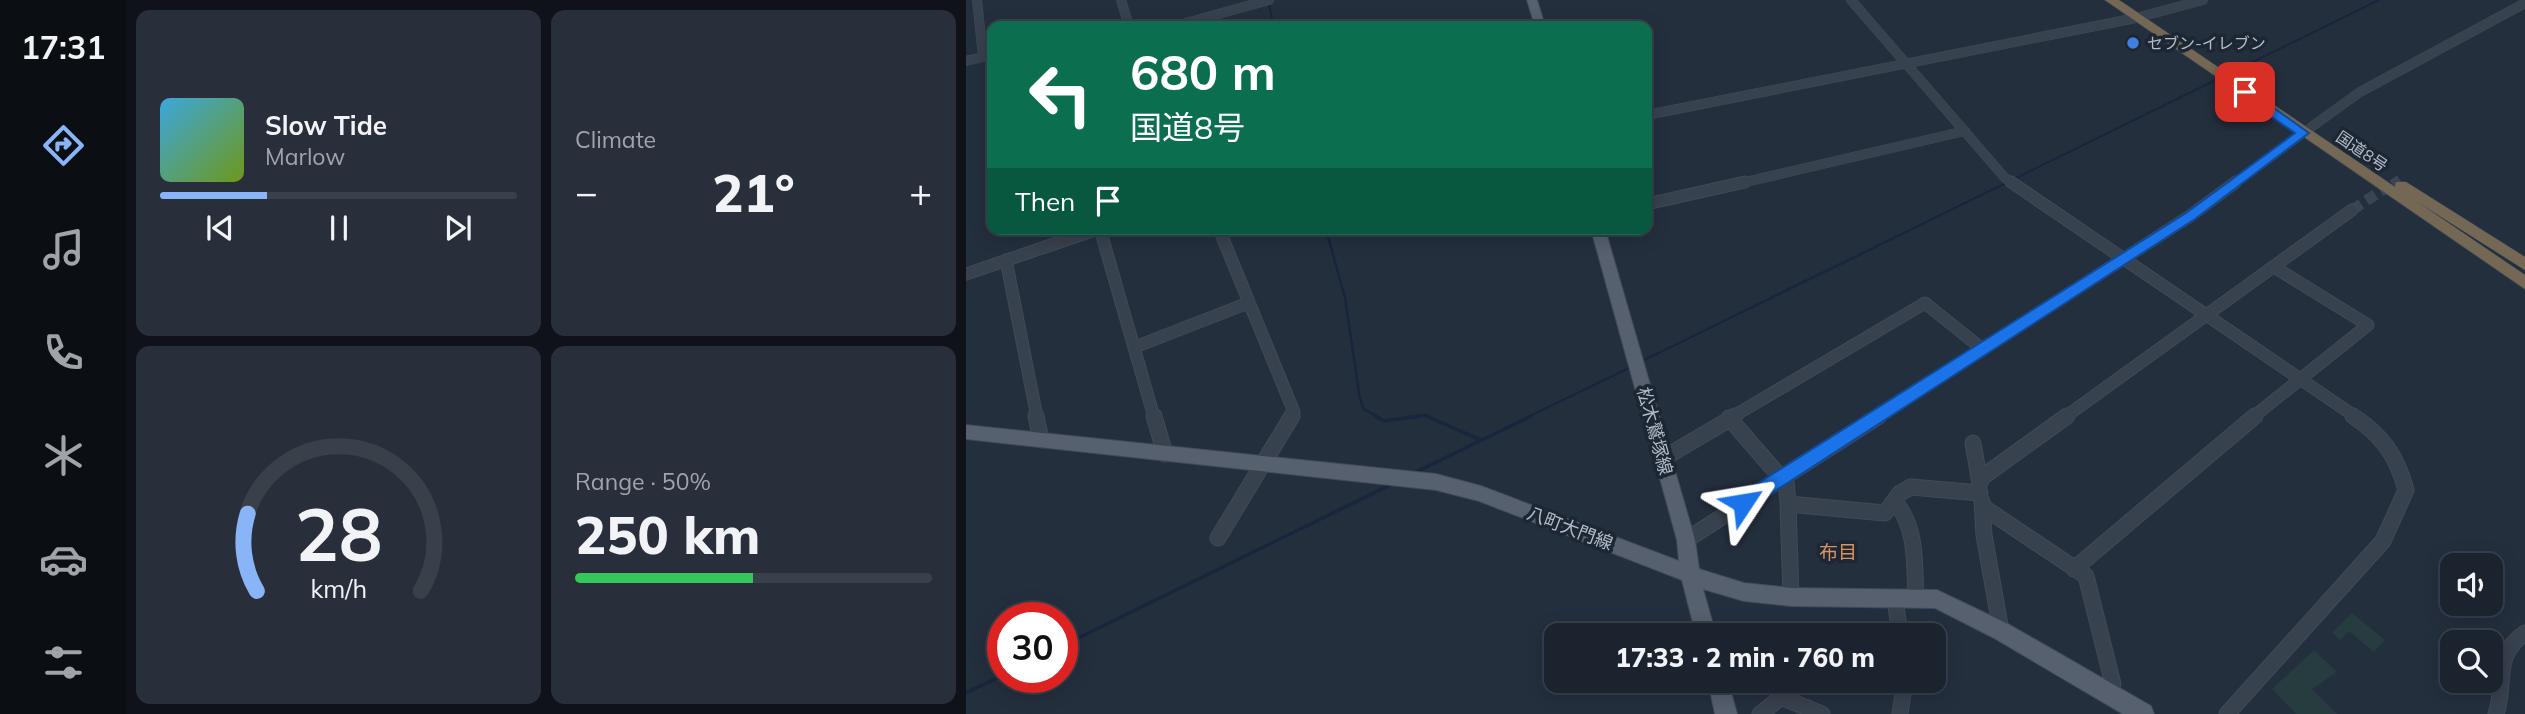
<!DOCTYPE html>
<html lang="en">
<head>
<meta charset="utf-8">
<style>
	:root { --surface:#1b232e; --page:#282f3a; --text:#f1f3f6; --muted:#a0a4aa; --line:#39404a; --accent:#8ab4f8 }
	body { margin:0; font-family:Mulish,"Noto Sans JP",sans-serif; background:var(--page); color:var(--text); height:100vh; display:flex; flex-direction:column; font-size:26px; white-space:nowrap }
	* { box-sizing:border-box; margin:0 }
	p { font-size:23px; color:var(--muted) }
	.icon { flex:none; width:38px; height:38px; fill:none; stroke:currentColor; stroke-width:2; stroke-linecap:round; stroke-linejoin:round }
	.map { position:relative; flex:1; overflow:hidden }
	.panel { display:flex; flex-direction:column; gap:10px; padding:10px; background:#0f1319; width:840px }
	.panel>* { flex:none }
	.banner { position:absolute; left:21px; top:21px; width:665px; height:214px; border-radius:14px; box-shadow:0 4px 18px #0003,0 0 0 2px var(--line); background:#0b6e4f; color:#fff; overflow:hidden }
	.fabs { position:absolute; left:1474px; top:553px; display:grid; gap:14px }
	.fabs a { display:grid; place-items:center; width:63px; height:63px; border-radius:14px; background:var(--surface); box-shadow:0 4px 18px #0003,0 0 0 2px var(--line); font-size:35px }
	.speed { position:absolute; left:21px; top:602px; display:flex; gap:14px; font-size:35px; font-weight:700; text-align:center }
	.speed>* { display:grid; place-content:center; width:91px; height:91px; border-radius:50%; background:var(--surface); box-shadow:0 4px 18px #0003,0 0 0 2px var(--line); line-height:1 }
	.speed .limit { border:10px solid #d22; background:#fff; color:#111 }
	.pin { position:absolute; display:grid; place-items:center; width:60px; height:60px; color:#fff; margin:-30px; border-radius:14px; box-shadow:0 4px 10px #0006 }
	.me { position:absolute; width:77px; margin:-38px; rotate:57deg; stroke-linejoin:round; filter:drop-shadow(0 0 5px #0008) }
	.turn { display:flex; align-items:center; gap:24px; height:147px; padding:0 28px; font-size:32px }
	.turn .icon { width:91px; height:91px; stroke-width:2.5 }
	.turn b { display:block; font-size:49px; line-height:60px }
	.then { display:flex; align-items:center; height:66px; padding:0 28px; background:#0003; gap:14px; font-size:26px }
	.big { font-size:52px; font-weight:800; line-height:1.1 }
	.panel .tile { flex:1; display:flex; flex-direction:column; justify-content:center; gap:10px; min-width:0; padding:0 24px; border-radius:14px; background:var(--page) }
	.panel .dial { align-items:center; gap:0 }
	.dial svg { height:182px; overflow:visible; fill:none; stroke:var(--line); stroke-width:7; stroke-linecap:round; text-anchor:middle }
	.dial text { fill:var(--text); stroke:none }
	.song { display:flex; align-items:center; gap:21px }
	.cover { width:84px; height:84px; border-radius:10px; background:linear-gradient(135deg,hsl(200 70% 55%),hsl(80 70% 35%)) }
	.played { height:7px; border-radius:4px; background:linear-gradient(90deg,var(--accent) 30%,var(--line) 30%) }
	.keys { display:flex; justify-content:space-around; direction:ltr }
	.heat { display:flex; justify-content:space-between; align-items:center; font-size:38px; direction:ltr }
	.charge { height:10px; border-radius:5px; background:linear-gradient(90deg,#34c759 50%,var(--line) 0) }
	.panel .tiles { flex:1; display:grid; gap:10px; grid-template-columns:repeat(2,1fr) }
	.trip { position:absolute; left:578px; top:623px; width:402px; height:70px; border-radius:14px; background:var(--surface); box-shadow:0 4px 18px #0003,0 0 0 2px var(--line); font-weight:800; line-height:70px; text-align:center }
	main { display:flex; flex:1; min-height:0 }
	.tab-bar { display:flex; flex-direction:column; width:126px; justify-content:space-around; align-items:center; background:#0b0e12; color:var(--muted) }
	.tab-bar .icon { width:49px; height:49px }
	.tab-bar .selected { color:var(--accent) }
	.tab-bar b { font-size:32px; color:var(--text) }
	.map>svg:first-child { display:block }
	.green { fill:#263c3f }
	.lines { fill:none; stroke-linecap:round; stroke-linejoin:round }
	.stream-far2 { stroke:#17263c; stroke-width:2 }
	.stream-far1 { stroke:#17263c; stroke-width:2.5 }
	.stream { stroke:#17263c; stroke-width:3.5 }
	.minor-tunnel-far1 { stroke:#3a4453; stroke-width:9; stroke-dasharray:9 4.5; stroke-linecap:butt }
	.minor-tunnel { stroke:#3a4453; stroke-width:11; stroke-dasharray:11 6; stroke-linecap:butt }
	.minor-far2-casing { stroke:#414a57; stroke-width:10 }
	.minor-far1-casing { stroke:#414a57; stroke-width:13 }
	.minor-casing { stroke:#414a57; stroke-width:17 }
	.major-casing { stroke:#414a57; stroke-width:2 }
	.highway-casing { stroke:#434c59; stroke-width:1 }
	.minor-far2 { stroke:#38414e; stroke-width:9 }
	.minor-far1 { stroke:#38414e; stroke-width:11 }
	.minor { stroke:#38414e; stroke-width:15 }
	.major { fill:#56606e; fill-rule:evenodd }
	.highway { fill:#746855; fill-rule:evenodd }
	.route { fill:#1a73e8; stroke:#114b97; stroke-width:2 }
	.shop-dot { fill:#3f7fe0; stroke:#1d2633; stroke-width:2.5 }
	.labels { text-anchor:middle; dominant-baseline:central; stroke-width:7; stroke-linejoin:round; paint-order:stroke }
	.far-poi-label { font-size:16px; fill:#b4bcc9; stroke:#1d2633; text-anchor:start }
	.far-street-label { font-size:16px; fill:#b4bcc9; stroke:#1d2633 }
	.street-label { font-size:18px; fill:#b4bcc9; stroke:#1d2633 }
	.neighbourhood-label { font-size:19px; fill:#d59563; stroke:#1d2633 }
</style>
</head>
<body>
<main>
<nav class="tab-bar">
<b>17:31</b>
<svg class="icon selected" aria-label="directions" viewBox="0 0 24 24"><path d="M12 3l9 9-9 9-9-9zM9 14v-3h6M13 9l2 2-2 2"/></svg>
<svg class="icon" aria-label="music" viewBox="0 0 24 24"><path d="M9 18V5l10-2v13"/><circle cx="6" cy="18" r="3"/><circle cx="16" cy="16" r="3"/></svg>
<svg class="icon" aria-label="phone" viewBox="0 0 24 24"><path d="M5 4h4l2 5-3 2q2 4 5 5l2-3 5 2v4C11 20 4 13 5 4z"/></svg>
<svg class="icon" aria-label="climate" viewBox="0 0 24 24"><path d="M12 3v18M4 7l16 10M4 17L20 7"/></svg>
<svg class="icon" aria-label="car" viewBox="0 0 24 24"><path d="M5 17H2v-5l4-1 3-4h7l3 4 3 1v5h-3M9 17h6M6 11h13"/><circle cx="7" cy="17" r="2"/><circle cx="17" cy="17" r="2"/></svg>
<svg class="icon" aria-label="filters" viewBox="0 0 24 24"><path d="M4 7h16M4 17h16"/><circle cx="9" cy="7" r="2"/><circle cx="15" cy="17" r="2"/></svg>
</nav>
<section class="panel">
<div class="tiles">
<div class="tile">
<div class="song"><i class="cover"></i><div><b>Slow Tide</b><p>Marlow</p></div></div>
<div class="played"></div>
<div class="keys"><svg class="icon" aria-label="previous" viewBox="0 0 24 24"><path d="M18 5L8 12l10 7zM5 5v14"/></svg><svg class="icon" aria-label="pause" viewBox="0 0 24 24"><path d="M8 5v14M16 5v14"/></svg><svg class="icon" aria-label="next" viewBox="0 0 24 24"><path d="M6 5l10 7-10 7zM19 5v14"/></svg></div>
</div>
<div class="tile"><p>Climate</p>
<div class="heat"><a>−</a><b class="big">21°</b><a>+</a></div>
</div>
<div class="tile dial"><svg viewBox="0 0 100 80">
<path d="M14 69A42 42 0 1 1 86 69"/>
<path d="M14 69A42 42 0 0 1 10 35" stroke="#8ab4f8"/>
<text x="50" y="56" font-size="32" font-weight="700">28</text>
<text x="50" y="72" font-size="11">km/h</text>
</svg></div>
<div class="tile"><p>Range · 50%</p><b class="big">250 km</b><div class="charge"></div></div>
</div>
</section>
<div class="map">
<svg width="1559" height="714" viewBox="0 0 1559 714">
	<rect width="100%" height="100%" fill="#242f3e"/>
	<path class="green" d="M 1386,613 L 1419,640 L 1408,652 L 1383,631 L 1374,640 L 1366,633 Z
		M 1348,650 L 1371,672 L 1346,689 L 1371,714 L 1330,714 L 1306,689 Z"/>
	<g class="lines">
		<path class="stream-far2" d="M 303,3 L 307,26
			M 1262,74 L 1413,0
			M 1048,179 L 1256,77
			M 1038,184 L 1042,182"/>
		<path class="stream-far1" d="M 360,229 L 379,298 L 394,399 L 398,409 L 412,417
			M 674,362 L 1042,182
			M 443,417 L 459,415 L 464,417
			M 562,417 L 665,367"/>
		<path class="stream" d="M 409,416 L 418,421 L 455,416
			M 460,416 L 515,440
			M 448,473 L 565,416
			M 96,646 L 426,484
			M 0,693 L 37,675"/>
		<path class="minor-tunnel-far1" d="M 1426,184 L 1434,179"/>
		<path class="minor-tunnel" d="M 1386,210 L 1429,182"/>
		<g class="minor-far2-casing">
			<path id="minor-far2" d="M 11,0 L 17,57
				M 155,0 L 163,26
				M 885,0 L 1039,178 L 1048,184
				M 209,26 L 303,0
				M 0,61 L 26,55
				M 681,115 L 1170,18 L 1237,0
				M 1344,128 L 1394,92 L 1559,3
				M 771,184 L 999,131
				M 1268,184 L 1337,133"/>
		</g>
		<g class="minor-far1-casing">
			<path id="minor-far1" d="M 1045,182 L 1390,417
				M 681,204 L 779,182
				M 134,229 L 188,417
				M 253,229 L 328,412 L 325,417
				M 40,260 L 71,417
				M 0,274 L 132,229
				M 169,347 L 282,303
				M 766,417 L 959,303 L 1015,348
				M 911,417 L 1224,216 L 1270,182
				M 1099,417 L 1386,210
				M 1287,417 L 1402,325 L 1308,267"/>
		</g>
		<g class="minor-casing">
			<path id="minor" d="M 70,416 L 75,440
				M 188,416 L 199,454
				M 763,418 L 815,478
				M 1007,443 L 1014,483
				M 696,459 L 769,416
				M 816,477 L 820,481 L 822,504
				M 1015,478 L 1101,416
				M 928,501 C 952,527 948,566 950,599
				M 1016,501 L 1018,535 L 1035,631
				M 1017,507 L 1120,576 L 1147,684 L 1144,696
				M 252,538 L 326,416
				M 720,540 L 913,416
				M 1108,569 L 1289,416
				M 825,597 L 822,504 L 919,513 L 934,493 L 945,487 L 1014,493
				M 929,599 L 934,635
				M 794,714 L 815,697 L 856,714
				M 934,714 L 939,681
				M 1261,714 L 1417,541 L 1440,490 C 1431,456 1416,435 1387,416
				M 1530,714 C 1541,681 1526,656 1559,633"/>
		</g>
		<g class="major-casing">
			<path id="major" d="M 561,0 L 571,0 L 579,26 L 569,26 Z
				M 625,229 L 639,229 L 729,540 L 733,569 L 778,583 L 825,588 L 971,590 L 1042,624 L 1185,706 L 1188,714 L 1157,714 L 1028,638 L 969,608 L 825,606 L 778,601 L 737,589 L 750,635 L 730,635 L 716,580 L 513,501 L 470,490 L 0,439 L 0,425 L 470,474 L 515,486 L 713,561 L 711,540 Z
				M 742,681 L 762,681 L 771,714 L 749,714 Z"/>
		</g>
		<g class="highway-casing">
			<path id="highway" d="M 1139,0 L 1153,0 L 1429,187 L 1430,182 L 1440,182 L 1559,257 L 1559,270 L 1450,201 L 1559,275 L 1559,289 Z"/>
		</g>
		<use href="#minor-far2" class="minor-far2"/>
		<use href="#minor-far1" class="minor-far1"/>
		<use href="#minor" class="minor"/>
		<use href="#major" class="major"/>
		<use href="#highway" class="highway"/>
	</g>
	<path class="route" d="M 1274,90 L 1283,90 L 1343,133 L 1229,219 L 783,508 L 777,511 L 770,508 L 768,503 L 770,497 L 1220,213 L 1329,133 L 1274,95 Z"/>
	<circle class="shop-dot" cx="1167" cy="43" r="7"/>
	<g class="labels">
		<g class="far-poi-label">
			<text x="1181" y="43">セブン-イレブン</text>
		</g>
		<g class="far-street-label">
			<text transform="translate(1396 151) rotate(34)">国道8号</text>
		</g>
		<g class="street-label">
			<text transform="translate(689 431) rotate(75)">松木鷲塚線</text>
			<text transform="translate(604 528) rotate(21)">八町大門線</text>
		</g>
		<g class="neighbourhood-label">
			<text x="872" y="552">布目</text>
		</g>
	</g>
</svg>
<div class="fabs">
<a><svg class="icon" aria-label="sound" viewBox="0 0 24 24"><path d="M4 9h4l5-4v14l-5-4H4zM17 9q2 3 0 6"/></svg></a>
<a><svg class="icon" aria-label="search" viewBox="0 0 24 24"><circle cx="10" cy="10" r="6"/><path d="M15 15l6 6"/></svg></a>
</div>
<div class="speed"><div class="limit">30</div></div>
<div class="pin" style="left:1279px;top:92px;background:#d93025"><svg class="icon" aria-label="arrive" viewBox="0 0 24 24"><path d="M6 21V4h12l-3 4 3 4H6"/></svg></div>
<svg class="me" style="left:777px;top:503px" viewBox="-20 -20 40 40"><path d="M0-17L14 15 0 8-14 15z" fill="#1a73e8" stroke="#fff" stroke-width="4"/></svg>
<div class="trip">17:33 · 2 min · 760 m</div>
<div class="banner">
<div class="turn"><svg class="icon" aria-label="left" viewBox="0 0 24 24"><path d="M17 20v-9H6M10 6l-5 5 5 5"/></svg><div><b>680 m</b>国道8号</div></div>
<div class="then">Then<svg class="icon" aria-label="arrive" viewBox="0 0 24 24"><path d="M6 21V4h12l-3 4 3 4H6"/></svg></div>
</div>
</div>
</main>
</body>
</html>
